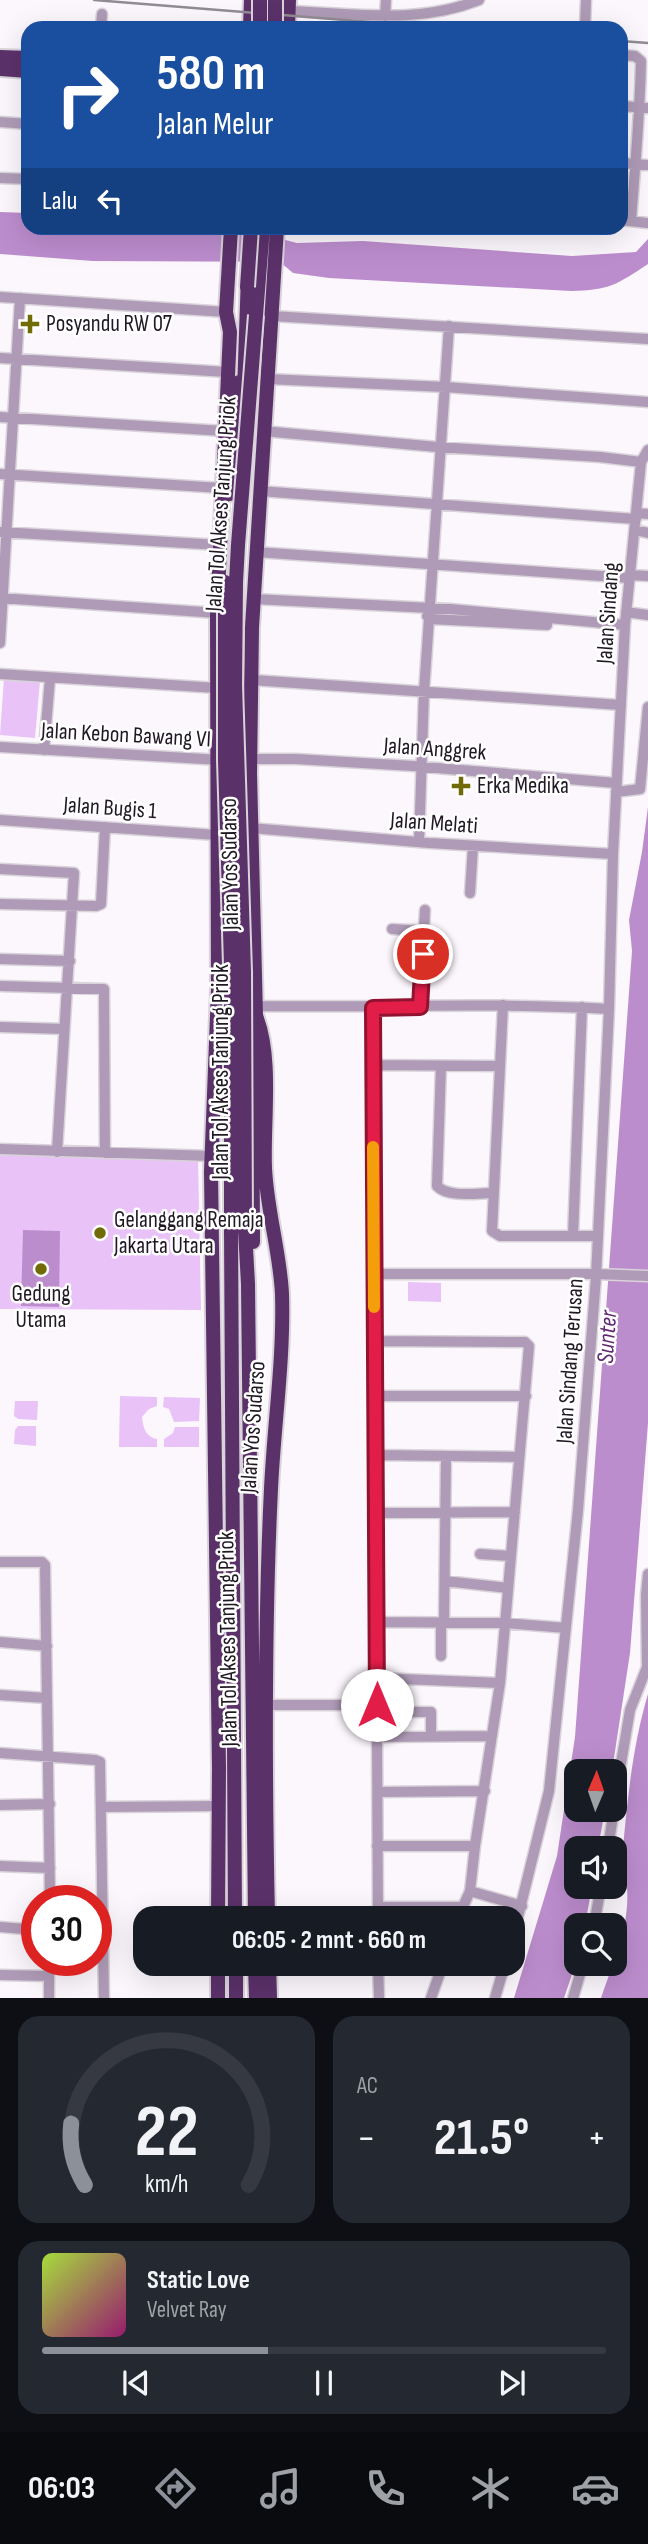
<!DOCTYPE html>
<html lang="id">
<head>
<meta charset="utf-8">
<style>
	:root { --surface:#171b24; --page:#242831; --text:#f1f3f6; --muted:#9ea1a6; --line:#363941; --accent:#8c9099 }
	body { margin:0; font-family:"Sofia Sans Condensed",sans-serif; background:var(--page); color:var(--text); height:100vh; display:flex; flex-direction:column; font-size:26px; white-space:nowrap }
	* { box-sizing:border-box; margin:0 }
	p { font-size:23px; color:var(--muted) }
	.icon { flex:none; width:38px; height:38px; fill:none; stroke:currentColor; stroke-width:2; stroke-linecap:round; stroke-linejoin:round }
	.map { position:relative; height:1998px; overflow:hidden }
	.side { display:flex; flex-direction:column; gap:18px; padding:18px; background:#0d0f14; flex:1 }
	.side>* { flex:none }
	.top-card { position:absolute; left:21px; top:21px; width:607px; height:214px; border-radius:21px; box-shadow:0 7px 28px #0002; background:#1a4fa0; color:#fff; overflow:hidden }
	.needle { width:46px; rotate:2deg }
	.fabs { position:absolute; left:564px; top:1759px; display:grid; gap:14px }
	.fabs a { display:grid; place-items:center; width:63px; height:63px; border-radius:14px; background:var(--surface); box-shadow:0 7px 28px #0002; font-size:35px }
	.speed { position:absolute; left:21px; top:1885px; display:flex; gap:14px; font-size:35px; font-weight:700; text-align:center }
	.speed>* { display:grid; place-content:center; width:91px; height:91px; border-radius:50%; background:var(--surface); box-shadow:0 7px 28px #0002; line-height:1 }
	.speed .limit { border:10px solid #d22; background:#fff; color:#111 }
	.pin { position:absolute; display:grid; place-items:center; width:60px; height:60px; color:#fff; margin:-30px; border:4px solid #fff; border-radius:50%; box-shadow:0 2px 7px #0007 }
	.me { position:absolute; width:77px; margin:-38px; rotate:0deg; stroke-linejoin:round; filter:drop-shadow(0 0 5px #0008) }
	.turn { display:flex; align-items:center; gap:24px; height:147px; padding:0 21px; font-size:32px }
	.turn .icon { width:91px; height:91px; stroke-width:2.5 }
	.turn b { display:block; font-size:49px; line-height:60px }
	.then { display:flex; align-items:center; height:66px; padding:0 21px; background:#0003; gap:14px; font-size:26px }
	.big { font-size:52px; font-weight:700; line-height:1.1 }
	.side .card { flex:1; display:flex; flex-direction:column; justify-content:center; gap:10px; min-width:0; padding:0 24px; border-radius:21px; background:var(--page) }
	.side .dial { align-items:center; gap:0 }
	.dial svg { height:182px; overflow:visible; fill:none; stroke:var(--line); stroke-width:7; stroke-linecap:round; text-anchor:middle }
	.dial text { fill:var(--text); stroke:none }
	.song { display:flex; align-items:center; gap:21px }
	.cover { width:84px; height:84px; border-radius:10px; background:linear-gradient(135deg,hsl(80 70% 55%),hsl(320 70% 35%)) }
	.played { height:7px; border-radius:4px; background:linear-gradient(90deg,var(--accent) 40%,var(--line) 40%) }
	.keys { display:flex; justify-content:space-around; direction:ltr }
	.heat { display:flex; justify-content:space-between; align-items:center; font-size:38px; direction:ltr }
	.side .tiles { flex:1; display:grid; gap:18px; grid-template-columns:1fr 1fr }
	.card:last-child { grid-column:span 2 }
	.trip { position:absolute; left:133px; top:1906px; width:392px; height:70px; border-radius:21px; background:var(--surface); box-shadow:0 7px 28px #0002; font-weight:700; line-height:70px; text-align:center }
	.menu { display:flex; height:112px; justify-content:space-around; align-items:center; background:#090b0e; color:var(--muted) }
	.menu .icon { width:49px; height:49px }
	.menu .active { color:var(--accent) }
	.menu b { font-size:32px; color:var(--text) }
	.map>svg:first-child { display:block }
	.green { fill:#e9c2f8 }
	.water { fill:#bc8dcd }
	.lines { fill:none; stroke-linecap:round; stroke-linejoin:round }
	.minor-casing { stroke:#d9d3da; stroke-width:13 }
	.highway-casing { stroke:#d9d3da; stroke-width:18 }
	.minor { stroke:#af9bb7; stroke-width:10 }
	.highway { stroke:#5b316a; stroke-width:14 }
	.rail { stroke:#918b93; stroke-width:2.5 }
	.highway-bridge-casing { stroke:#d9d3da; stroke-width:18; stroke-linecap:butt }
	.highway-bridge { stroke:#5b316a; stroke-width:14 }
	.route-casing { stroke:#92132f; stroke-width:18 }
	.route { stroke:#e11d48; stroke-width:12 }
	.slow { stroke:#f59e0b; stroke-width:12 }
	.poi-dot { fill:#706b07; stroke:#fff; stroke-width:2.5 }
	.labels { text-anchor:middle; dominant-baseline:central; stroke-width:5; stroke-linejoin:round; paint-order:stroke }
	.poi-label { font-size:23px; fill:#201823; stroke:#fff; text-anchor:start }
	.street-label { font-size:23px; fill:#201823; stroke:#fff }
	.water-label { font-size:24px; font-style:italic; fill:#612774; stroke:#fff }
</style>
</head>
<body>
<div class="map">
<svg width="648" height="1998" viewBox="0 0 648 1998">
	<rect width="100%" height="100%" fill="#fcf7fd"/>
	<path class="green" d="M 4,678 L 40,681 L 35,738 L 0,735 Z
		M 0,1152 L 198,1158 L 201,1310 L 0,1309 Z
		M 408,1282 L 441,1283 L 441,1302 L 408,1301 Z
		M 120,1396 L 157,1397 L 157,1406 L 149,1409 L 142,1417 C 143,1428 146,1437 157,1439 L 157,1447 L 119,1447 Z
		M 164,1397 L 200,1398 L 199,1421 L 174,1422 L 169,1409 L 163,1407 Z
		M 15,1401 L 38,1401 L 37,1420 L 18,1419 L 14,1416 Z
		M 18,1426 L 36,1426 L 36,1446 L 14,1444 L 15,1430 Z
		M 175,1427 L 199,1427 L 199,1447 L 164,1447 L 164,1439 L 173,1433 Z"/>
	<path class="water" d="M 0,212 L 28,213 L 28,228 L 238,228 L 297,243 L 363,241 L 572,256 L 636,252 L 648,239 L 648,264 C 616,285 610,290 571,291 L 329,278 L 293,273 L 280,262 L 93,261 L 0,254 Z
		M 648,807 L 648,1423 L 630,1653 L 612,1771 L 576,1771 L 576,1810 L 605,1810 L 598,1848 L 576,1848 L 576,1886 L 592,1887 L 585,1925 L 576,1925 L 576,1963 L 564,1998 L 514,1998 L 557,1856 L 575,1737 L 632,951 L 629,920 L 642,852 Z
		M 23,1230 L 60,1231 L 59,1307 L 21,1306 Z
		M 648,1694 L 648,1998 L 601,1998 C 613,1962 630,1927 627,1887 L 620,1880 C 626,1818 630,1754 648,1694 Z"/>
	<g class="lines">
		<g class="minor-casing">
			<path id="minor" d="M 288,11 C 355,13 415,25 479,0
				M 385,16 L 386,0
				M 101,28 L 102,14
				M 585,28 L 586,0
				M 621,55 L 635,56 L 641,61 C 640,115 635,168 631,221
				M 621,106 L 648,108
				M 0,122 L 28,124
				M 621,163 L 648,165
				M 0,178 L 28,179
				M 621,220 L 647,223
				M 0,297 L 226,312
				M 272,316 L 648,339
				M 0,358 L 227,372
				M 267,379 L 445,387 L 648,402
				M 0,417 L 224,431
				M 263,431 L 437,447 L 600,457 L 641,462
				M 0,474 L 221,488
				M 259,491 L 636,519
				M 636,513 L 648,514
				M 635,530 L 648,533
				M 1,532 L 219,545
				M 256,552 L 630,578
				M 630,575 L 648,576
				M 0,598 L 217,613
				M 254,599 L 450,609 L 625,625
				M 626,612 L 648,615
				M 427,616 L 430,619 L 547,625
				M 0,643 L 20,298
				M 0,674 L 217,688
				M 252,680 L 621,705
				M 0,747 L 221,760
				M 44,750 L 50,678
				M 247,759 L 296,759 L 413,766 L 616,783
				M 616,792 L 640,789 L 648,707
				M 0,820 L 217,835
				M 252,828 L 429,843 L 613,854
				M 419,842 L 424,692 L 449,326
				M 0,869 L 74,873 L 57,1152
				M 470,893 L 473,846
				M 0,904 L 96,906 L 101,904 L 105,827
				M 392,929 L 424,931
				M 0,959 L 70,961
				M 0,986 L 104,989 L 105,1153
				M 503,1005 L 492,1231 L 500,1236 L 597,1236
				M 256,1006 C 374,1008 492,1002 609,1009
				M 420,1007 L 425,910
				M 373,1008 L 378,1918
				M 0,1027 L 64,1029
				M 373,1065 L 500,1066
				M 441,1066 L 437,1186 C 448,1198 478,1193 494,1193
				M 0,1149 L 211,1156
				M 573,1236 L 582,1007
				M 374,1274 L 596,1274 L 648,1276
				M 374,1341 L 525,1342 L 529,1346 L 500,1683 L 475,1846 L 470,1891 L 458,1918
				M 376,1396 L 526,1396
				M 376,1455 L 519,1457
				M 377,1513 L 515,1512
				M 480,1554 L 511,1556
				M 0,1562 L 42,1562 L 45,1565 L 50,1900
				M 445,1581 L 508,1588
				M 377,1622 L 505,1623 L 566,1628
				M 444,1622 L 446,1456
				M 0,1642 L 47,1646
				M 441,1656 L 441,1622
				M 377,1678 L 500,1683
				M 0,1695 L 47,1698
				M 267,1705 L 377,1705
				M 378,1712 L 431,1712 L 431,1736
				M 378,1737 L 492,1736
				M 0,1753 L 95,1760 L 100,1762 L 104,1998
				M 378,1792 L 485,1791
				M 0,1805 L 50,1804
				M 614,1805 L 630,1710 L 647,1667 L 646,1595 L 648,1574
				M 102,1807 L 219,1806
				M 377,1846 L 475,1846
				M 608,1848 L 614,1810
				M 0,1866 L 50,1868
				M 470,1891 L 522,1906
				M 378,1907 L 461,1907
				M 594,1925 L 601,1886
				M 0,1927 L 37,1930
				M 513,1937 L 549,1791 L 578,1510 L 596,1277 L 609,1009 L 613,854 L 625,625 L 641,462 L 648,450
				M 378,1964 L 379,1998
				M 0,1975 L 49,1976
				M 49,1998 L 49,1960
				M 431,1998 L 443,1964
				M 495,1998 L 505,1964
				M 573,1998 L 583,1964"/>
		</g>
		<g class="highway-casing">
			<path id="highway" d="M 250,28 L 251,0
				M 288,28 L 289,0
				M 0,57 L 28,58
				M 0,69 L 28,71
				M 256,315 L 263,228
				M 244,392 L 248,275
				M 230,494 L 239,382
				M 236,582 L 238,545
				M 231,1230 L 235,1918
				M 245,1230 L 248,1284 L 255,1918
				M 253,1242 L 252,1039 L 256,1017
				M 218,1918 L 219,1768 L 211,1172 L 218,990 L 217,613 L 230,332 L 226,312 L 231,228
				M 268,1918 C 265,1775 264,1632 271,1489 C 274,1424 284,1360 282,1294 C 280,1252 267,1211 265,1168 C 263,1123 273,1058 256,1016 L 250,774 L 252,627 L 277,228
				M 218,1964 L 218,1998
				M 236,1964 L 236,1998
				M 255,1964 L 256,1998
				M 269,1964 L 270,1998"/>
		</g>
		<use href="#minor" class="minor"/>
		<use href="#highway" class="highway"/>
		<path class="rail" d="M 94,0 L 445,28
			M 621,41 L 648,43"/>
		<g class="highway-bridge-casing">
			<path id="highway-bridge" d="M 260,28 L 260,0
				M 275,28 L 275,0
				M 247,287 L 251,228
				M 238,545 L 256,315
				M 225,582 L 225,760 L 231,965 L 231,1230
				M 236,582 L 235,685 L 244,972 L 245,1230"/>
		</g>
		<use href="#highway-bridge" class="highway-bridge"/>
	</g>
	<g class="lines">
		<g class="route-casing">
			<path id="route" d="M 377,1705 L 373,1008 L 420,1007 L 423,954"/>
		</g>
		<use href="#route" class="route"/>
		<path class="slow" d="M 373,1147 L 374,1307"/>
	</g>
	<g class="poi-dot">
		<path d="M26.5 313.5h7v7h7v7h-7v7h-7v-7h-7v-7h7z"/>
		<path d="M457.5 775.5h7v7h7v7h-7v7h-7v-7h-7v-7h7z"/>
		<circle cx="100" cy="1233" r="7"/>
		<circle cx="41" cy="1269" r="7"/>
	</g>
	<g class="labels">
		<g class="poi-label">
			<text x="46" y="324">Posyandu RW 07</text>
			<text x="477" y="786">Erka Medika</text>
			<text x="114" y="1220">Gelanggang Remaja<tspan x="114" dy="26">Jakarta Utara</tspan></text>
			<text x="41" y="1294" text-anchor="middle">Gedung<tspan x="41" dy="26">Utama</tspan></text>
		</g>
		<g class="street-label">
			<text transform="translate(221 504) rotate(-86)">Jalan Tol Akses Tanjung Priok</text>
			<text transform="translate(608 613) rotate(-86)">Jalan Sindang</text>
			<text transform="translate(126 735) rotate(3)">Jalan Kebon Bawang VI</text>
			<text transform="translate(435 749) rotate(4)">Jalan Anggrek</text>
			<text transform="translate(110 808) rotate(4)">Jalan Bugis 1</text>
			<text transform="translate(434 823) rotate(4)">Jalan Melati</text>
			<text transform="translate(230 864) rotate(-91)">Jalan Yos Sudarso</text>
			<text transform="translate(221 1072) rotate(-90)">Jalan Tol Akses Tanjung Priok</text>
			<text transform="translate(570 1361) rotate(-86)">Jalan Sindang Terusan</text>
			<text transform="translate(253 1427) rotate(-86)">Jalan Yos Sudarso</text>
			<text transform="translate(228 1639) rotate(-91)">Jalan Tol Akses Tanjung Priok</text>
		</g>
		<g class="water-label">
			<text transform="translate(607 1337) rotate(-86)">Sunter</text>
		</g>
	</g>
</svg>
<div class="fabs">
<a><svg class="needle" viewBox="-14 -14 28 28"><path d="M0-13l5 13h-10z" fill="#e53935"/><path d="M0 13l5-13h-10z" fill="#9ea1a6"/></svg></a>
<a><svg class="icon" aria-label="sound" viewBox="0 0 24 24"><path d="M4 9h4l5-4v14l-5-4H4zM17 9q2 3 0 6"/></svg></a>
<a><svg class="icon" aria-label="search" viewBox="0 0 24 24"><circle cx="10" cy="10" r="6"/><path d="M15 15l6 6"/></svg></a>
</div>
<div class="speed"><div class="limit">30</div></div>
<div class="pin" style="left:423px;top:954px;background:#d93025"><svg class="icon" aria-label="arrive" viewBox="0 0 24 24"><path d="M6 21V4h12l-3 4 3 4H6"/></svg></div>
<svg class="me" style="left:377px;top:1705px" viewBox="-20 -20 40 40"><circle r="19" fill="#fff"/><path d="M0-13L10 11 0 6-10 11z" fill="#e11d48"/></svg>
<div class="trip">06:05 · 2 mnt · 660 m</div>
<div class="top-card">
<div class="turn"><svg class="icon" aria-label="right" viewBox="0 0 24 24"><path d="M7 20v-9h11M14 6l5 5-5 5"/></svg><div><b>580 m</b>Jalan Melur</div></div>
<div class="then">Lalu<svg class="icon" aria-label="left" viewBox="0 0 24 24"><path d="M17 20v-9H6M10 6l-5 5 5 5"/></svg></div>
</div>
</div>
<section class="side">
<div class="tiles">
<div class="card dial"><svg viewBox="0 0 100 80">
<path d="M14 69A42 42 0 1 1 86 69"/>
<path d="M14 69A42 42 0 0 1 8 42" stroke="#8c9099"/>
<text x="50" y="56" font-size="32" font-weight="700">22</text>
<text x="50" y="72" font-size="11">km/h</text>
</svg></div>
<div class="card"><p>AC</p>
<div class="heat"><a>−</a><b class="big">21.5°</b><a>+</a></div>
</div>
<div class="card">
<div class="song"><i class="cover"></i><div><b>Static Love</b><p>Velvet Ray</p></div></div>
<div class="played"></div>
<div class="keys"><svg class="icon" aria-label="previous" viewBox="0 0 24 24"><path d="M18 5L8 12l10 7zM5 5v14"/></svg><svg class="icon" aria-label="pause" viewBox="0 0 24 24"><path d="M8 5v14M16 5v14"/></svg><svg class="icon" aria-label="next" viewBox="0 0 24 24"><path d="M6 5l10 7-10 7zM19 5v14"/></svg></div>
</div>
</div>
</section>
<nav class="menu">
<b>06:03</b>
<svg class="icon active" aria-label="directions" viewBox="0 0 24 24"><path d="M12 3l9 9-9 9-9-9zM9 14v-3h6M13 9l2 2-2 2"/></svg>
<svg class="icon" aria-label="music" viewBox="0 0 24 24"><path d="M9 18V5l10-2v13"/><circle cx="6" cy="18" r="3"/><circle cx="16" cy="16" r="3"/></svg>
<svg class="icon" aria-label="phone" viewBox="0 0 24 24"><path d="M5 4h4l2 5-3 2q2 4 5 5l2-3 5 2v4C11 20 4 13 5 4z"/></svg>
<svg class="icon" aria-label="climate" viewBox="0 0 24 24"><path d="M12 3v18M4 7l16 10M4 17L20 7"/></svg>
<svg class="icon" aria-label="car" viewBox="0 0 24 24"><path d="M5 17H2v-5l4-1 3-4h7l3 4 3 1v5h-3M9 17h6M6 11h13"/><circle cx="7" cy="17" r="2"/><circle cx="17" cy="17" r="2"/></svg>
</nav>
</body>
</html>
